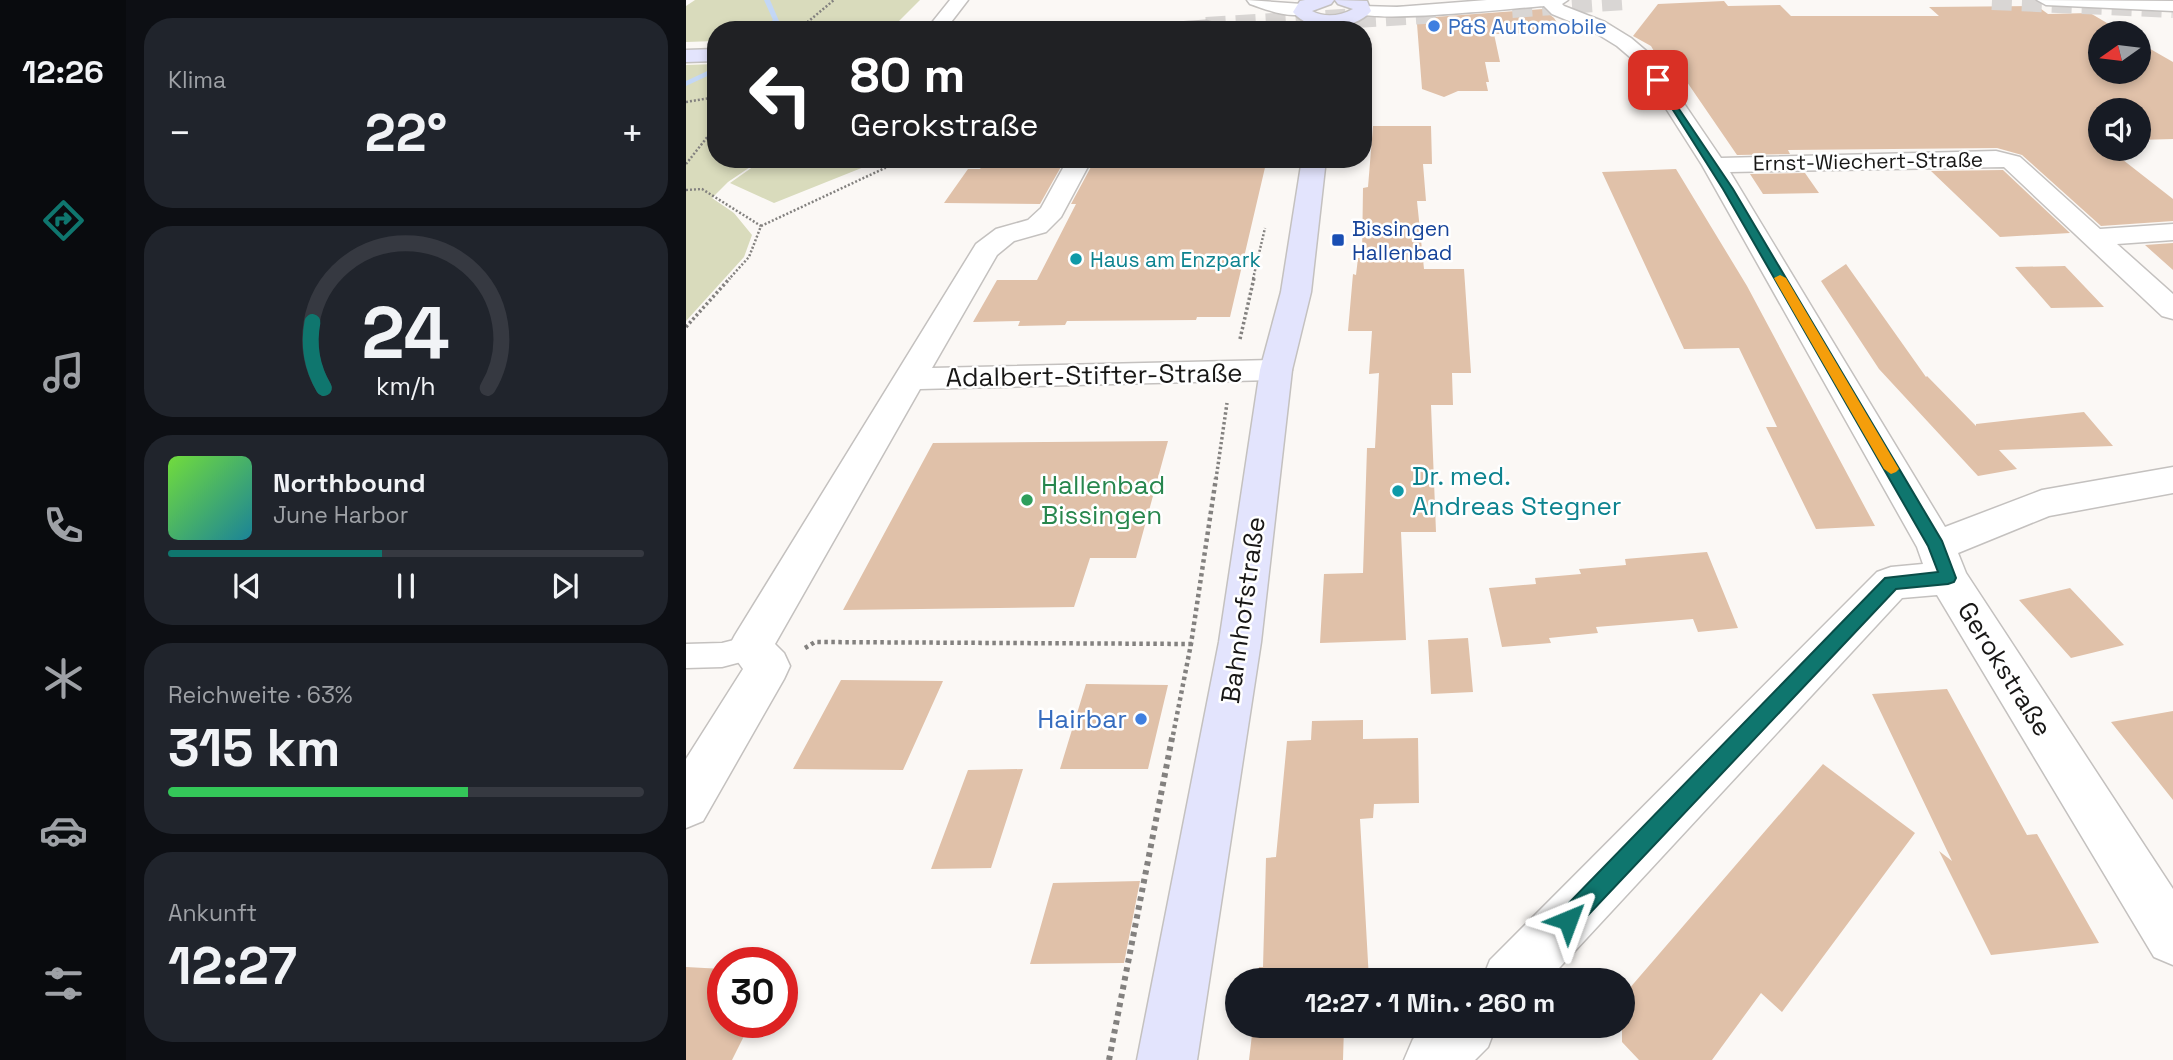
<!DOCTYPE html>
<html lang="de">
<head>
<meta charset="utf-8">
<style>
	:root { --surface:#171b24; --page:#20242c; --text:#f1f3f6; --muted:#9ea1a6; --line:#363941; --accent:#0f766e }
	body { margin:0; font-family:"Space Grotesk",sans-serif; background:var(--page); color:var(--text); height:100vh; display:flex; flex-direction:column; font-size:26px; white-space:nowrap }
	* { box-sizing:border-box; margin:0 }
	p { font-size:23px; color:var(--muted) }
	.icon { flex:none; width:38px; height:38px; fill:none; stroke:currentColor; stroke-width:2; stroke-linecap:round; stroke-linejoin:round }
	.map { position:relative; flex:1; overflow:hidden }
	.drawer { display:flex; flex-direction:column; gap:18px; padding:18px; background:#0d0f14; width:560px }
	.drawer>* { flex:none }
	.guide { position:absolute; left:21px; top:21px; width:665px; height:147px; border-radius:28px; box-shadow:0 4px 10px #0003; background:#202124; color:#fff; overflow:hidden }
	.needle { width:46px; rotate:256deg }
	.tools { position:absolute; left:1402px; top:21px; display:grid; gap:14px }
	.tools a { display:grid; place-items:center; width:63px; height:63px; border-radius:50%; background:var(--surface); box-shadow:0 4px 10px #0003; font-size:35px }
	.speed { position:absolute; left:21px; top:947px; display:flex; gap:14px; font-size:35px; font-weight:700; text-align:center }
	.speed>* { display:grid; place-content:center; width:91px; height:91px; border-radius:50%; background:var(--surface); box-shadow:0 4px 10px #0003; line-height:1 }
	.speed .limit { border:10px solid #d22; background:#fff; color:#111 }
	.pin { position:absolute; display:grid; place-items:center; width:60px; height:60px; color:#fff; margin:-30px; border-radius:14px; box-shadow:0 4px 10px #0006 }
	.me { position:absolute; width:77px; margin:-38px; rotate:44deg; stroke-linejoin:round; filter:drop-shadow(0 0 5px #0008) }
	.turn { display:flex; align-items:center; gap:24px; height:147px; padding:0 28px; font-size:32px }
	.turn .icon { width:91px; height:91px; stroke-width:2.5 }
	.turn b { display:block; font-size:49px; line-height:60px }
	.big { font-size:52px; font-weight:700; line-height:1.1 }
	.drawer .card { flex:1; display:flex; flex-direction:column; justify-content:center; gap:10px; min-width:0; padding:0 24px; border-radius:28px; background:var(--page) }
	.drawer .dial { align-items:center; gap:0 }
	.dial svg { height:182px; overflow:visible; fill:none; stroke:var(--line); stroke-width:7; stroke-linecap:round; text-anchor:middle }
	.dial text { fill:var(--text); stroke:none }
	.song { display:flex; align-items:center; gap:21px }
	.cover { width:84px; height:84px; border-radius:10px; background:linear-gradient(135deg,hsl(100 70% 55%),hsl(190 70% 35%)) }
	.played { height:7px; border-radius:4px; background:linear-gradient(90deg,var(--accent) 45%,var(--line) 45%) }
	.keys { display:flex; justify-content:space-around; direction:ltr }
	.heat { display:flex; justify-content:space-between; align-items:center; font-size:38px; direction:ltr }
	.charge { height:10px; border-radius:5px; background:linear-gradient(90deg,#34c759 63%,var(--line) 0) }
	.trip { position:absolute; left:539px; top:968px; width:410px; height:70px; border-radius:35px; background:var(--surface); box-shadow:0 4px 10px #0003; font-weight:700; line-height:70px; text-align:center }
	main { display:flex; flex:1; min-height:0 }
	.menu { display:flex; flex-direction:column; width:126px; justify-content:space-around; align-items:center; background:#090b0e; color:var(--muted) }
	.menu .icon { width:49px; height:49px }
	.menu .current { color:var(--accent) }
	.menu b { font-size:32px; color:var(--text) }
	.map>svg:first-child { display:block }
	.green { fill:#d9dbbc }
	.lines { fill:none; stroke-linecap:round; stroke-linejoin:round }
	.stream { fill:#c3d7f6; fill-rule:evenodd }
	.building { fill:#e0c1a9 }
	.secondary-tunnel { stroke:#d9d6d4; stroke-width:20; stroke-dasharray:20 10; stroke-linecap:butt }
	.lane-casing { stroke:#c4c1bf; stroke-width:3 }
	.street-casing { stroke:#c4c1bf; stroke-width:3 }
	.secondary-casing { stroke:#c4c1bf; stroke-width:3 }
	.path-far3 { stroke:#83817f; stroke-width:2.5; stroke-dasharray:2 2; stroke-linecap:butt }
	.path-far2 { stroke:#83817f; stroke-width:3.5; stroke-dasharray:2.5 2.5; stroke-linecap:butt }
	.path-far1 { stroke:#83817f; stroke-width:4.5; stroke-dasharray:3.5 3.5; stroke-linecap:butt }
	.path { stroke:#83817f; stroke-width:6; stroke-dasharray:4.5 4.5; stroke-linecap:butt }
	.lane { fill:#fff; fill-rule:evenodd }
	.street { fill:#fff; fill-rule:evenodd }
	.secondary { fill:#e3e4fd; fill-rule:evenodd }
	.route { fill:#0f766e; stroke:#0a4d48; stroke-width:2 }
	.slow { fill:#f59e0b }
	.shop-dot { fill:#3f7fe0; stroke:#fff; stroke-width:2.5 }
	.transit-dot { fill:#1a4fb4; stroke:#fff; stroke-width:2.5 }
	.culture-dot { fill:#0f9aa8; stroke:#fff; stroke-width:2.5 }
	.leisure-dot { fill:#2e9e5b; stroke:#fff; stroke-width:2.5 }
	.labels { text-anchor:middle; dominant-baseline:central; stroke-width:5; stroke-linejoin:round; paint-order:stroke }
	.far-shop-label { font-size:21px; fill:#366cbe; stroke:#fff; text-anchor:start }
	.far-street-label { font-size:21px; fill:#181716; stroke:#fff }
	.far-transit-label { font-size:21px; fill:#164399; stroke:#fff; text-anchor:start }
	.far-culture-label { font-size:21px; fill:#0d838f; stroke:#fff; text-anchor:start }
	.street-label { font-size:26px; fill:#181716; stroke:#fff }
	.culture-label { font-size:26px; fill:#0d838f; stroke:#fff; text-anchor:start }
	.leisure-label { font-size:26px; fill:#27864d; stroke:#fff; text-anchor:start }
	.shop-label { font-size:26px; fill:#366cbe; stroke:#fff; text-anchor:end }
</style>
</head>
<body>
<main>
<nav class="menu">
<b>12:26</b>
<svg class="icon current" aria-label="directions" viewBox="0 0 24 24"><path d="M12 3l9 9-9 9-9-9zM9 14v-3h6M13 9l2 2-2 2"/></svg>
<svg class="icon" aria-label="music" viewBox="0 0 24 24"><path d="M9 18V5l10-2v13"/><circle cx="6" cy="18" r="3"/><circle cx="16" cy="16" r="3"/></svg>
<svg class="icon" aria-label="phone" viewBox="0 0 24 24"><path d="M5 4h4l2 5-3 2q2 4 5 5l2-3 5 2v4C11 20 4 13 5 4z"/></svg>
<svg class="icon" aria-label="climate" viewBox="0 0 24 24"><path d="M12 3v18M4 7l16 10M4 17L20 7"/></svg>
<svg class="icon" aria-label="car" viewBox="0 0 24 24"><path d="M5 17H2v-5l4-1 3-4h7l3 4 3 1v5h-3M9 17h6M6 11h13"/><circle cx="7" cy="17" r="2"/><circle cx="17" cy="17" r="2"/></svg>
<svg class="icon" aria-label="filters" viewBox="0 0 24 24"><path d="M4 7h16M4 17h16"/><circle cx="9" cy="7" r="2"/><circle cx="15" cy="17" r="2"/></svg>
</nav>
<section class="drawer">
<div class="card"><p>Klima</p>
<div class="heat"><a>−</a><b class="big">22°</b><a>+</a></div>
</div>
<div class="card dial"><svg viewBox="0 0 100 80">
<path d="M14 69A42 42 0 1 1 86 69"/>
<path d="M14 69A42 42 0 0 1 9 40" stroke="#0f766e"/>
<text x="50" y="56" font-size="32" font-weight="700">24</text>
<text x="50" y="72" font-size="11">km/h</text>
</svg></div>
<div class="card">
<div class="song"><i class="cover"></i><div><b>Northbound</b><p>June Harbor</p></div></div>
<div class="played"></div>
<div class="keys"><svg class="icon" aria-label="previous" viewBox="0 0 24 24"><path d="M18 5L8 12l10 7zM5 5v14"/></svg><svg class="icon" aria-label="pause" viewBox="0 0 24 24"><path d="M8 5v14M16 5v14"/></svg><svg class="icon" aria-label="next" viewBox="0 0 24 24"><path d="M6 5l10 7-10 7zM19 5v14"/></svg></div>
</div>
<div class="card"><p>Reichweite · 63%</p><b class="big">315 km</b><div class="charge"></div></div>
<div class="card"><p>Ankunft</p><b class="big">12:27</b></div>
</section>
<div class="map">
<svg width="1487" height="1060" viewBox="0 0 1487 1060">
	<rect width="100%" height="100%" fill="#fbf8f5"/>
	<path class="green" d="M 9,0 L 234,0 L 204,30 L 30,30 L 30,41 L 0,42 L 0,6 Z
		M 30,64 L 30,159 L 76,159 L 42,182 L 26,198 L 48,213 L 66,235 L 58,257 L 0,321 L 0,65 Z
		M 78,159 L 184,159 L 183,165 L 88,203 L 44,183 Z"/>
	<g class="lines">
		<path class="stream" d="M 78,0 L 84,0 L 93,21 L 80,30 L 73,30 L 87,20 Z
			M 30,67 L 30,72 L 0,86 L 0,81 Z"/>
	</g>
	<path class="building" d="M 1038,1 L 1042,6 L 1094,5 L 1105,16 L 1253,16 L 1243,7 L 1351,6 L 1362,14 L 1404,13 L 1438,33 L 1414,33 L 1414,72 L 1452,72 L 1452,42 L 1487,62 L 1487,139 L 1452,140 L 1452,110 L 1414,110 L 1412,141 L 1414,149 L 1423,149 L 1487,199 L 1487,221 L 1415,226 L 1336,155 L 1311,148 L 1102,150 L 1104,154 L 1051,155 L 990,66 L 980,72 L 965,46 L 947,36 L 972,4 Z
		M 857,9 L 868,18 L 877,32 L 808,34 L 814,62 L 799,62 L 803,82 L 800,82 L 802,91 L 772,91 L 758,97 L 736,89 L 731,24 L 738,23 L 735,18 Z
		M 687,126 L 745,126 L 746,164 L 737,164 L 740,201 L 731,201 L 738,269 L 778,269 L 785,373 L 766,373 L 767,405 L 745,405 L 750,532 L 715,532 L 720,640 L 634,643 L 638,574 L 677,573 L 681,448 L 689,448 L 693,373 L 683,374 L 686,331 L 662,331 L 667,274 L 670,275 L 672,258 L 676,258 L 677,188 L 682,187 Z
		M 423,159 L 581,159 L 544,317 L 511,317 L 510,320 L 381,321 L 379,325 L 332,326 L 334,321 L 287,322 L 311,280 L 351,280 L 390,204 L 385,204 L 406,165 L 420,165 Z
		M 297,165 L 376,165 L 354,204 L 258,203 L 282,169 L 294,169 Z
		M 990,169 L 1061,286 L 1189,526 L 1130,529 L 1080,427 L 1091,427 L 1053,348 L 998,349 L 916,172 Z
		M 1317,170 L 1384,233 L 1314,237 L 1245,171 Z
		M 1119,173 L 1133,193 L 1077,194 L 1064,174 Z
		M 1487,243 L 1487,270 L 1459,245 Z
		M 1160,264 L 1240,377 L 1241,376 L 1290,426 L 1290,424 L 1398,412 L 1427,446 L 1313,450 L 1331,469 L 1292,476 L 1193,369 L 1135,281 Z
		M 1379,266 L 1418,307 L 1365,308 L 1329,267 Z
		M 482,441 L 450,558 L 404,558 L 388,607 L 157,610 L 247,443 Z
		M 1021,552 L 1052,628 L 1012,632 L 1007,619 L 910,627 L 912,633 L 863,638 L 865,643 L 816,647 L 803,588 L 850,584 L 849,578 L 895,574 L 893,569 L 940,565 L 939,559 Z
		M 1384,588 L 1438,645 L 1385,658 L 1333,600 Z
		M 782,638 L 787,692 L 745,694 L 742,640 Z
		M 155,680 L 257,681 L 217,770 L 107,769 Z
		M 400,684 L 482,685 L 462,769 L 374,769 Z
		M 1261,689 L 1341,835 L 1351,834 L 1413,943 L 1305,955 L 1253,851 L 1266,861 L 1186,694 Z
		M 1487,711 L 1487,800 L 1425,722 Z
		M 677,720 L 677,739 L 732,738 L 733,803 L 688,804 L 687,818 L 674,819 L 683,980 L 571,980 L 573,967 L 577,967 L 580,858 L 590,857 L 601,741 L 625,740 L 626,721 Z
		M 1137,764 L 1229,833 L 1096,1012 L 1075,993 L 1026,1060 L 953,1060 L 936,1042 L 936,997 Z
		M 337,769 L 305,868 L 245,869 L 282,770 Z
		M 454,881 L 438,963 L 344,964 L 367,883 Z
		M 0,967 L 37,969 L 37,1022 L 65,1022 L 46,1060 L 0,1060 Z
		M 567,1026 L 658,1026 L 657,1060 L 563,1060 Z"/>
	<g class="lines">
		<path class="secondary-tunnel" d="M 1306,0 L 1487,8
			M 826,8 L 939,0
			M 520,27 L 755,13"/>
		<g class="lane-casing">
			<path id="lane" d="M 64,636 L 74,639 L 79,648 L 74,657 L 36,667 L 0,668 L 0,644 L 36,643 Z"/>
		</g>
		<g class="street-casing">
			<path id="street" d="M 264,0 L 282,0 L 259,30 L 240,30 Z
				M 561,0 L 616,4 L 625,9 C 612,23 579,9 564,4 Z
				M 801,0 L 882,0 L 876,4 L 878,6 L 919,22 L 945,38 L 965,55 L 1035,158 L 1310,151 L 1334,157 L 1414,229 L 1487,224 L 1487,240 L 1431,244 L 1487,294 L 1487,319 L 1476,316 L 1318,167 L 1044,172 L 1259,527 L 1356,490 L 1487,467 L 1487,493 L 1363,516 L 1272,553 L 1280,573 L 1487,889 L 1487,965 L 1468,957 L 1251,595 L 1216,598 L 862,980 L 796,980 L 804,960 L 1191,572 L 1205,567 L 1237,564 L 1231,547 L 1016,165 L 951,63 L 931,46 L 905,30 L 866,14 L 858,6 C 831,8 680,25 667,11 L 676,6 L 711,7 Z
				M 1351,0 L 1487,1 L 1487,11 L 1360,5 Z
				M 382,159 L 406,159 L 375,217 L 360,232 L 328,241 L 311,255 L 246,368 L 590,360 L 601,363 L 606,370 L 601,377 L 590,380 L 234,389 L 89,644 L 98,653 L 104,666 L 98,679 L 17,821 L 0,828 L 0,759 L 57,669 L 42,648 L 49,635 L 290,244 L 310,229 L 342,220 L 355,208 Z
				M 740,1026 L 810,1026 L 802,1047 L 789,1060 L 718,1060 L 727,1039 Z"/>
		</g>
		<g class="secondary-casing">
			<path id="secondary" d="M 619,0 L 648,0 L 645,4 L 626,11 C 639,18 654,16 667,9 L 652,4 L 649,0 L 681,1 L 685,11 C 669,31 623,33 607,12 L 614,1 Z
				M 520,21 L 527,23 L 529,27 L 527,30 L 466,30 L 475,24 Z
				M 30,49 L 30,61 L 0,62 L 0,50 Z
				M 616,159 L 640,159 L 625,292 L 606,370 L 575,642 L 511,1060 L 451,1060 L 533,642 L 574,370 L 595,292 Z"/>
		</g>
		<path class="path-far3" d="M 112,30 L 148,0
			M 0,102 L 30,97
			M 0,164 L 30,126
			M 0,190 L 16,189 L 75,226 L 63,257 L 43,279
			M 75,226 L 199,168 L 202,159
			M 567,279 L 579,228"/>
		<path class="path-far2" d="M 0,327 L 44,278
			M 554,339 L 568,278
			M 530,479 L 541,403"/>
		<path class="path-far1" d="M 119,648 L 129,642 L 508,644
			M 487,735 L 505,644 L 530,478"/>
		<path class="path" d="M 423,1060 L 487,733"/>
		<use href="#lane" class="lane"/>
		<use href="#street" class="street"/>
		<use href="#secondary" class="secondary"/>
	</g>
	<path class="route" d="M 972,78 L 1047,189 L 1256,541 L 1270,578 L 1268,582 L 1262,584 L 1210,589 L 890,928 L 882,931 L 874,928 L 870,920 L 874,912 L 1199,578 L 1252,572 L 1242,546 L 1037,189 L 968,80 Z"/>
	<path class="slow" d="M 1094,275 L 1100,278 L 1213,469 L 1210,472 L 1205,474 L 1198,469 L 1088,278 Z"/>
	<g class="shop-dot">
		<circle cx="748" cy="26" r="7"/>
		<circle cx="455" cy="719" r="7"/>
	</g>
	<rect class="transit-dot" x="645" y="233" width="14" height="14" rx="3.5"/>
	<g class="culture-dot">
		<circle cx="390" cy="259" r="7"/>
		<circle cx="712" cy="491" r="7"/>
	</g>
	<circle class="leisure-dot" cx="341" cy="500" r="7"/>
	<g class="labels">
		<g class="far-shop-label">
			<text x="762" y="26">P&amp;S Automobile</text>
		</g>
		<g class="far-street-label">
			<text transform="translate(1182 161) rotate(-1)">Ernst-Wiechert-Straße</text>
		</g>
		<g class="far-transit-label">
			<text x="666" y="228">Bissingen<tspan x="666" dy="24">Hallenbad</tspan></text>
		</g>
		<g class="far-culture-label">
			<text x="404" y="259">Haus am Enzpark</text>
		</g>
		<g class="street-label">
			<text transform="translate(408 375) rotate(-1)">Adalbert-Stifter-Straße</text>
			<text transform="translate(557 610) rotate(-82)">Bahnhofstraße</text>
			<text transform="translate(1319 669) rotate(58)">Gerokstraße</text>
		</g>
		<g class="culture-label">
			<text x="726" y="476">Dr. med.<tspan x="726" dy="30">Andreas Stegner</tspan></text>
		</g>
		<g class="leisure-label">
			<text x="355" y="485">Hallenbad<tspan x="355" dy="30">Bissingen</tspan></text>
		</g>
		<g class="shop-label">
			<text x="441" y="719">Hairbar</text>
		</g>
	</g>
</svg>
<div class="tools">
<a><svg class="needle" viewBox="-14 -14 28 28"><path d="M0-13l5 13h-10z" fill="#e53935"/><path d="M0 13l5-13h-10z" fill="#9ea1a6"/></svg></a>
<a><svg class="icon" aria-label="sound" viewBox="0 0 24 24"><path d="M4 9h4l5-4v14l-5-4H4zM17 9q2 3 0 6"/></svg></a>
</div>
<div class="speed"><div class="limit">30</div></div>
<div class="pin" style="left:972px;top:80px;background:#d93025"><svg class="icon" aria-label="arrive" viewBox="0 0 24 24"><path d="M6 21V4h12l-3 4 3 4H6"/></svg></div>
<svg class="me" style="left:882px;top:920px" viewBox="-20 -20 40 40"><path d="M0-17L14 15 0 8-14 15z" fill="#0f766e" stroke="#fff" stroke-width="4"/></svg>
<div class="trip">12:27 · 1 Min. · 260 m</div>
<div class="guide">
<div class="turn"><svg class="icon" aria-label="left" viewBox="0 0 24 24"><path d="M17 20v-9H6M10 6l-5 5 5 5"/></svg><div><b>80 m</b>Gerokstraße</div></div>
</div>
</div>
</main>
</body>
</html>
